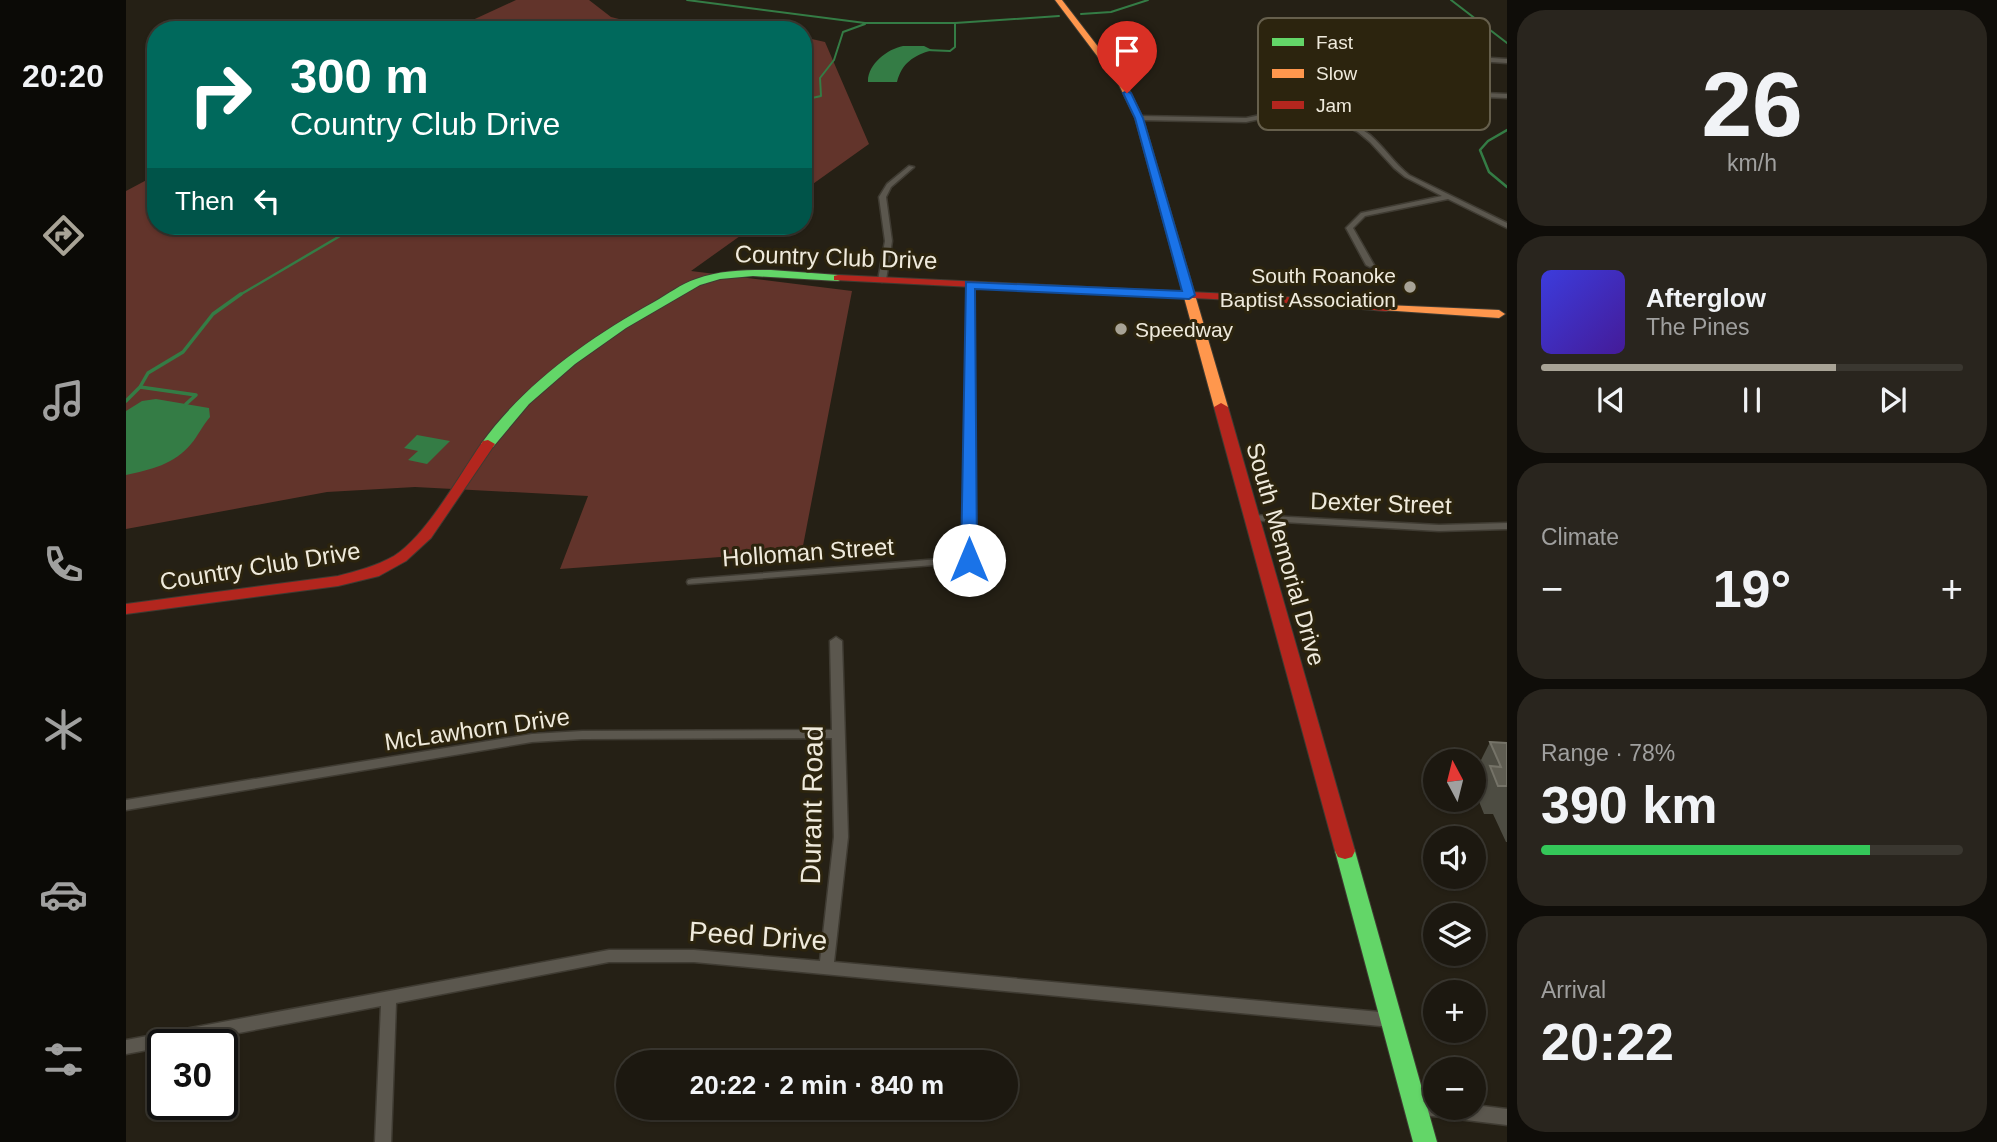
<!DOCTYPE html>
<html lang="en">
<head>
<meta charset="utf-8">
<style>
	:root { --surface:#1c1810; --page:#29251e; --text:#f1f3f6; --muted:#a0a09f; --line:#3a3730; --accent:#a8a396 }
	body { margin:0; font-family:Helvetica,sans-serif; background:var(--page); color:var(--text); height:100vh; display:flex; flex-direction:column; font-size:26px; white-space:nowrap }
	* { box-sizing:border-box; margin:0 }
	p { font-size:23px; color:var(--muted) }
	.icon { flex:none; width:38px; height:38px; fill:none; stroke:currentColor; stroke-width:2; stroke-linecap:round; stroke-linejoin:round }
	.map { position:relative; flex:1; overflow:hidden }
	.drawer { display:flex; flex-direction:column; gap:10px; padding:10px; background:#0f0d09; width:490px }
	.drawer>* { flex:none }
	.top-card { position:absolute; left:21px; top:21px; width:665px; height:214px; border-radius:28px; box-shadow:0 2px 5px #0004,0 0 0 2px var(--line); background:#00695c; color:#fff; overflow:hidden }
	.needle { width:46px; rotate:353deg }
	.buttons { position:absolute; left:1297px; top:749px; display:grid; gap:14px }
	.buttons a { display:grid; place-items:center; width:63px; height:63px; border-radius:50%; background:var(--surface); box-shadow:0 2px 5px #0004,0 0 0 2px var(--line); font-size:35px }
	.speed { position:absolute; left:21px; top:1029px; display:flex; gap:14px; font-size:35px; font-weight:700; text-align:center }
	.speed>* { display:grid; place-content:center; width:91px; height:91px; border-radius:50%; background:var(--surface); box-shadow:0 2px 5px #0004,0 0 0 2px var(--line); line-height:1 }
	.speed .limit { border:4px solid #111; border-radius:10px; background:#fff; color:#111 }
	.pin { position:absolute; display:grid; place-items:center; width:60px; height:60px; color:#fff; margin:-72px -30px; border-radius:50% 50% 50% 0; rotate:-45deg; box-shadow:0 0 7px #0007 }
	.pin .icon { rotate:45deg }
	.me { position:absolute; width:77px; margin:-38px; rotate:0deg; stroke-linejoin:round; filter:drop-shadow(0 0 5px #0008) }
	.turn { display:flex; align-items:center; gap:24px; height:147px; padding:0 28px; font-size:32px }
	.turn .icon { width:91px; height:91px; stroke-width:2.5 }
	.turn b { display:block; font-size:49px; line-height:60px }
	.then { display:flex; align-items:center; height:66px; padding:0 28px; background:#0003; gap:14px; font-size:26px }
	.big { font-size:52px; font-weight:700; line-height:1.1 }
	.drawer .card { flex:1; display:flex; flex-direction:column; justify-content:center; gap:10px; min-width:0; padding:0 24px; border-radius:28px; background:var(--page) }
	.drawer .dial { align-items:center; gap:0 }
	.dial b { font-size:91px; line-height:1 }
	.song { display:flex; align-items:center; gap:21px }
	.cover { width:84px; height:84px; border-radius:10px; background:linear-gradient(135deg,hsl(240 70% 55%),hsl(260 70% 35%)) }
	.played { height:7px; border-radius:4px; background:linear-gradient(90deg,var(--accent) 70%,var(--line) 70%) }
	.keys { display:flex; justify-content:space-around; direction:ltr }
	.heat { display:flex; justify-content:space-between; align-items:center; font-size:38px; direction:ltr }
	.charge { height:10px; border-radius:5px; background:linear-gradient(90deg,#34c759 78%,var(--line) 0) }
	.trip { position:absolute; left:490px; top:1050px; width:402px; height:70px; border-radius:35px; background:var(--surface); box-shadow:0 2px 5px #0004,0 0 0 2px var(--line); font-weight:700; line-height:70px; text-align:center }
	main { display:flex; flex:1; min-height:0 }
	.menu { display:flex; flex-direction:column; width:126px; justify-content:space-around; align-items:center; background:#0b0a06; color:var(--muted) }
	.menu .icon { width:49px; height:49px }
	.menu .on { color:var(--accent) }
	.menu b { font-size:32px; color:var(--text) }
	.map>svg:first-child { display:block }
	.green { fill:#62342b }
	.water { fill:#347c45 }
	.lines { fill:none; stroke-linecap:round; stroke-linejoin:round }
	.stream-far2 { stroke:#347c45; stroke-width:2 }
	.stream-far1 { stroke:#347c45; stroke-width:2.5 }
	.stream { stroke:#347c45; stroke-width:3.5 }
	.street-casing { stroke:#3f3b32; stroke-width:3 }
	.fast-casing { stroke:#3f3b32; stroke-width:2 }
	.slow-casing { stroke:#3f3b32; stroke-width:2 }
	.jam-casing { stroke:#3f3b32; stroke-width:2 }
	.street { fill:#5b574e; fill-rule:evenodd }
	.fast { fill:#63d668; fill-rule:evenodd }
	.slow { fill:#ff974d; fill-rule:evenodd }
	.jam { fill:#b3261e; fill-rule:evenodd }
	.wall { fill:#4d4c42 }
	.building { fill:#5f5d52; stroke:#757368; stroke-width:2 }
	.route { fill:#1a73e8; stroke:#114b97; stroke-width:2 }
	.poi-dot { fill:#a8a396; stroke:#2c240e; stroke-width:2.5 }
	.labels { text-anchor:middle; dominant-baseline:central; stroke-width:6; stroke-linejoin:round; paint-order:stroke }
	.far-poi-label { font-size:21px; fill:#efeadc; stroke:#2c240e; text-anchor:end }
	.street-label { font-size:24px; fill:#efeadc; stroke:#2c240e }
	.near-street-label { font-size:28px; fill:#efeadc; stroke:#2c240e }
	.key { fill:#2c240e; stroke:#665f4c; stroke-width:2 }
	.key-label { font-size:19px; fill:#efeadc }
</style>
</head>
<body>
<main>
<nav class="menu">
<b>20:20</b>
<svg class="icon on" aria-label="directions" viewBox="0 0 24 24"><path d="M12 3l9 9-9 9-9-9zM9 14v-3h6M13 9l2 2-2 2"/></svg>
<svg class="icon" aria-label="music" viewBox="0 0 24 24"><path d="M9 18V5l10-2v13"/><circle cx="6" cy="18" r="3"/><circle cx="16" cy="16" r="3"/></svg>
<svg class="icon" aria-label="phone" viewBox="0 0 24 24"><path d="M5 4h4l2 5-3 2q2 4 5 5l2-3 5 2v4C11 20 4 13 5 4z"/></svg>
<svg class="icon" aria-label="climate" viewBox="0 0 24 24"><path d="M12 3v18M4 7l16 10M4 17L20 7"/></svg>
<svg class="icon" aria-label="car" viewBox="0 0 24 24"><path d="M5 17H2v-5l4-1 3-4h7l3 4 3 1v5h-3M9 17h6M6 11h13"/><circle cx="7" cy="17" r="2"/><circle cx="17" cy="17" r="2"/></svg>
<svg class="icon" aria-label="filters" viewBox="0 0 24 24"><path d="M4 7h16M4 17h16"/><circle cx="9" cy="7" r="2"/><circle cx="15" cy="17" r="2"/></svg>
</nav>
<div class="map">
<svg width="1381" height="1142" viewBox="0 0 1381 1142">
	<rect width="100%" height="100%" fill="#252015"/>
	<path class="green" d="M 390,0 L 463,0 L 485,17 L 525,27 L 566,30 L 325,30 Z
		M 677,37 L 699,42 L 743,144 L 677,191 Z
		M 30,175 L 30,226 L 628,226 L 565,271 L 726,291 L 676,551 L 434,569 L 462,496 L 289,487 L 201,492 L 0,529 L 0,191 Z"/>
	<path class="water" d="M 777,46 L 798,46 L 806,50 C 787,56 776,63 771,82 L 742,82 C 741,65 761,49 777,46 Z
		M 30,399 L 83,408 L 84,417 C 76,426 72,436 65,444 C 49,464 24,470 0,475 L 0,411 L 16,401 Z
		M 291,435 L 324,441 L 301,464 L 282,460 L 292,451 L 278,448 Z"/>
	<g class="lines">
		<path class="stream-far2" d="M 561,0 L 739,23 L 829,23 L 933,16
			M 1325,0 L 1381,43
			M 955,14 L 985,12 L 1022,0
			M 800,50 L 824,51 L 829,47 L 829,23
			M 677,100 L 695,96 L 694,78 L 708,60 L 717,32 L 739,24"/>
		<path class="stream-far1" d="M 1381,130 L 1362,141 L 1354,150 L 1363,172 L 1381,187
			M 112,296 L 231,226"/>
		<path class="stream" d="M 14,387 L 70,395 L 60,404
			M 0,401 L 14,387 L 22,373 L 57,352 L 87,314 L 115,294"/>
		<g class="street-casing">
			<path id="street" d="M 1210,48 L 1381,59 L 1381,63 L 1228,53 L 1210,58 L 1197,52 ZM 1206,52 L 1219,52 L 1210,54 Z
				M 1291,90 L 1381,94 L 1381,98 L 1291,94 L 1246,96 L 1183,109 C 1204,116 1226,121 1244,135 C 1258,147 1268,163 1283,175 L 1381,223 L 1381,228 L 1322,199 L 1239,216 L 1227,228 L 1248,265 L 1244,267 L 1240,265 L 1220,228 L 1235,213 L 1316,196 L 1279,177 L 1268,168 L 1244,142 L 1232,132 L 1209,121 L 1176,110 L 1120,122 L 1013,120 L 1010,118 L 1013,116 L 1120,118 L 1246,92 Z
				M 783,166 L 788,167 L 765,187 L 760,197 L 766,241 L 760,280 L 756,282 L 752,280 L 759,241 L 753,197 L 761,184 Z
				M 841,283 L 848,285 L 848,560 L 847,562 L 562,584 L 561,582 L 562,580 L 566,579 L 838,557 Z
				M 1127,515 L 1313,525 L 1381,523 L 1381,529 L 1313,531 L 1123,520 L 1122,518 Z
				M 710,637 L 716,641 L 722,837 L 708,962 L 1265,1013 L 1270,1015 L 1273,1020 L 1270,1025 L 1265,1027 L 568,962 L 483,962 L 270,1003 L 265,1142 L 249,1142 L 255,1006 L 49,1045 L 37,1045 L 37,1047 L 0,1054 L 0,1040 L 483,950 L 568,950 L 694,961 L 708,837 L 706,738 L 456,739 L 406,742 L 0,810 L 0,800 L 406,734 L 456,731 L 706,730 L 704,641 Z
				M 1290,1098 L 1309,1101 L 1309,1108 L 1348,1108 L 1348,1105 L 1381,1109 L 1381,1125 L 1290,1114 L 1284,1111 L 1282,1106 L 1284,1101 Z"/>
		</g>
		<g class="fast-casing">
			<path id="fast" d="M 645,270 L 712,275 L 718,278 L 712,281 L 627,276 L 594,279 L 574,285 L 500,328 L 449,364 L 403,404 L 367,447 L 362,448 L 355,444 C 399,383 463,338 528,302 C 542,294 555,284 570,279 C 594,270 620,270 645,270 Z
				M 1219,843 L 1226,845 L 1229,851 L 1311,1142 L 1287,1142 L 1209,851 L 1212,845 Z"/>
		</g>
		<g class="slow-casing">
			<path id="slow" d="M 929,0 L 936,0 L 1000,83 L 1017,118 L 1102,407 L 1100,410 L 1095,411 L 1088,407 L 1009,118 L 993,85 Z
				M 1260,305 L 1373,310 L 1379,314 L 1373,318 L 1256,310 L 1256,306 Z"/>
		</g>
		<g class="jam-casing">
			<path id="jam" d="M 712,275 L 1148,296 L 1260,305 L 1266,308 L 1260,311 L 1148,302 L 708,280 L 708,276 Z
				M 1095,403 L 1102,407 L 1229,851 L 1226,857 L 1219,859 L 1212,857 L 1209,851 L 1088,407 Z
				M 362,440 L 369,444 L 305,538 L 280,561 L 253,576 L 212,586 L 0,614 L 0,604 L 212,576 C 231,571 250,566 268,556 C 301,535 334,474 357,441 Z"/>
		</g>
		<use href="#street" class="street"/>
		<use href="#fast" class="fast"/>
		<use href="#slow" class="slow"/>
		<use href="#jam" class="jam"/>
	</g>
	<path class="wall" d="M 1364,742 L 1381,743 L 1381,842 L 1380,842 L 1367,814 L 1358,814 L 1350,794 L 1355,782 L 1350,770 Z"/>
	<path class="building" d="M 1364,742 L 1381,743 L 1381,786 L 1372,786 L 1364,766 L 1375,767 Z"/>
	<path class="route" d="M 1001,91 L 1005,93 L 1017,118 L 1069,295 L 1063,299 L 849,289 L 851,560 L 843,565 L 838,564 L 835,560 L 840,282 L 1056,291 L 1009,118 L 997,93 Z"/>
	<g class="poi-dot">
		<circle cx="1284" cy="287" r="7"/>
		<circle cx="995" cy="329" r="7"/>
	</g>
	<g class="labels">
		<g class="far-poi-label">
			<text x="1270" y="275">South Roanoke<tspan x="1270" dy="24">Baptist Association</tspan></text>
			<text x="1009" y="329" text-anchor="start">Speedway</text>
		</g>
		<g class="street-label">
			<text transform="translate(710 257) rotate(2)">Country Club Drive</text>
			<text transform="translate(1255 503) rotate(2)">Dexter Street</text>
			<text transform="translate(682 552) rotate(-4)">Holloman Street</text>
			<text transform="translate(1160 554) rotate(74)">South Memorial Drive</text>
			<text transform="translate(134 566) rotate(-9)">Country Club Drive</text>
			<text transform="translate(351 729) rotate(-8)">McLawhorn Drive</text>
		</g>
		<g class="near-street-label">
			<text transform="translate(686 805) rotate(-89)">Durant Road</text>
			<text transform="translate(632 936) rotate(4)">Peed Drive</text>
		</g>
	</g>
	<rect x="1132" y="18" width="232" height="112" rx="10" class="key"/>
	<rect x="1146" y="38" width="32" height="8" fill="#63d668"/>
	<rect x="1146" y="69" width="32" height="9" fill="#ff974d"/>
	<rect x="1146" y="101" width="32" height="8" fill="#b3261e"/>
	<g class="key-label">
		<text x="1190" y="49">Fast</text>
		<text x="1190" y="80">Slow</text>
		<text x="1190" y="112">Jam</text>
	</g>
</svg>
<div class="buttons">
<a><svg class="needle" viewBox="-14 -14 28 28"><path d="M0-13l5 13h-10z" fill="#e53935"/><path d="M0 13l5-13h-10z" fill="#a0a09f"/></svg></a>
<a><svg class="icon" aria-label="sound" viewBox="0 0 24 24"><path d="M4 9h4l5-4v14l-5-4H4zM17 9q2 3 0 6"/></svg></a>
<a><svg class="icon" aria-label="layers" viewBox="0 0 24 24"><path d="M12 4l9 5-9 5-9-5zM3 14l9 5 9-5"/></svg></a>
<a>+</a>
<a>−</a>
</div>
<div class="speed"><div class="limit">30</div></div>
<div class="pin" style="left:1001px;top:93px;background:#d93025"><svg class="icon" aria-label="arrive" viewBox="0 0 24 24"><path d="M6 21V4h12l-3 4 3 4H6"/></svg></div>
<svg class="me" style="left:843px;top:560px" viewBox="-20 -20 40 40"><circle r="19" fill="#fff"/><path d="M0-13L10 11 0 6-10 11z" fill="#1a73e8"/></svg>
<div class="trip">20:22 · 2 min · 840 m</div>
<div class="top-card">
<div class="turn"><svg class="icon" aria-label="right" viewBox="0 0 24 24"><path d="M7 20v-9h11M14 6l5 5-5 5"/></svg><div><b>300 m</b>Country Club Drive</div></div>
<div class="then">Then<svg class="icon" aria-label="left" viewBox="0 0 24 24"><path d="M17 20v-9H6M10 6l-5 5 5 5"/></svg></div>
</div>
</div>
<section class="drawer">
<div class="card dial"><b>26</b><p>km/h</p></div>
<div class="card">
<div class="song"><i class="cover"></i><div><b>Afterglow</b><p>The Pines</p></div></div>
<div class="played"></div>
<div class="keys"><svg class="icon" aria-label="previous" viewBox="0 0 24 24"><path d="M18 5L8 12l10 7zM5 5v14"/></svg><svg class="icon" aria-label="pause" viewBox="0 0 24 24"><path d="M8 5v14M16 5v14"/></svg><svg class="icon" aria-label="next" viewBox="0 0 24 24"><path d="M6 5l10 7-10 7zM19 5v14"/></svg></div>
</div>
<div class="card"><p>Climate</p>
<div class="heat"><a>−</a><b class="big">19°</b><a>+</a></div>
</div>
<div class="card"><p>Range · 78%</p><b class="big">390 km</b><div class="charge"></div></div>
<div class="card"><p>Arrival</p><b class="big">20:22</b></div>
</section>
</main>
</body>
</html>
